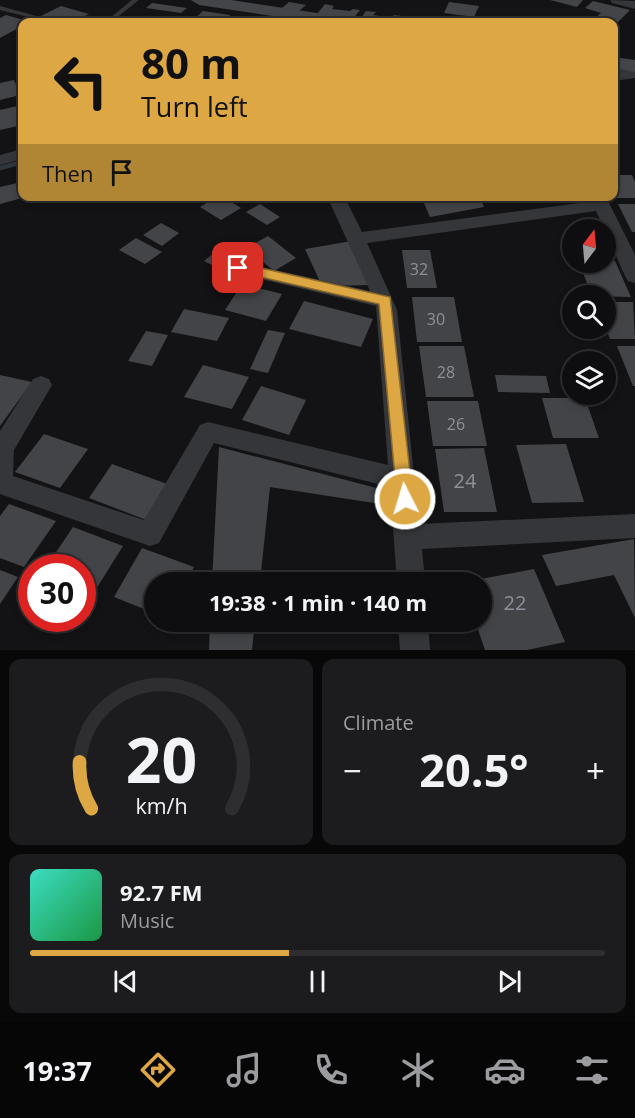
<!DOCTYPE html>
<html lang="en">
<head>
<meta charset="utf-8">
<style>
	:root { --surface:#0e0e10; --page:#1c1c1e; --text:#f1f3f6; --muted:#9b9c9f; --line:#2e2e30; --accent:#dda843 }
	body { margin:0; font-family:"Open Sans",sans-serif; background:var(--page); color:var(--text); height:100vh; display:flex; flex-direction:column; font-size:22px; white-space:nowrap }
	* { box-sizing:border-box; margin:0 }
	p { font-size:20px; color:var(--muted) }
	.icon { flex:none; width:33px; height:33px; fill:none; stroke:currentColor; stroke-width:2; stroke-linecap:round; stroke-linejoin:round }
	.map { position:relative; height:650px; overflow:hidden }
	.panel { display:flex; flex-direction:column; gap:9px; padding:9px; background:#080809; flex:1 }
	.panel>* { flex:none }
	.banner { position:absolute; left:18px; top:18px; width:600px; height:183px; border-radius:12px; box-shadow:0 3px 9px #0003,0 0 0 2px var(--line); background:#dda843; color:#111; overflow:hidden }
	.needle { width:39px; rotate:16deg }
	.buttons { position:absolute; left:562px; top:219px; display:grid; gap:12px }
	.buttons a { display:grid; place-items:center; width:54px; height:54px; border-radius:50%; background:var(--surface); box-shadow:0 3px 9px #0003,0 0 0 2px var(--line); font-size:30px }
	.speed { position:absolute; left:18px; top:554px; display:flex; gap:12px; font-size:30px; font-weight:700; text-align:center }
	.speed>* { display:grid; place-content:center; width:78px; height:78px; border-radius:50%; background:var(--surface); box-shadow:0 3px 9px #0003,0 0 0 2px var(--line); line-height:1 }
	.speed .limit { border:9px solid #d22; background:#fff; color:#111 }
	.pin { position:absolute; display:grid; place-items:center; width:51px; height:51px; color:#fff; margin:-26px; border-radius:12px; box-shadow:0 3px 9px #0006 }
	.me { position:absolute; width:66px; margin:-33px; rotate:355deg; stroke-linejoin:round; filter:drop-shadow(0 0 4px #0008) }
	.turn { display:flex; align-items:center; gap:21px; height:126px; padding:0 24px; font-size:27px }
	.turn .icon { width:78px; height:78px; stroke-width:2.5 }
	.turn b { display:block; font-size:42px; line-height:51px }
	.then { display:flex; align-items:center; height:57px; padding:0 24px; background:#0003; gap:12px; font-size:22px }
	.big { font-size:45px; font-weight:700; line-height:1.1 }
	.panel .widget { flex:1; display:flex; flex-direction:column; justify-content:center; gap:9px; min-width:0; padding:0 21px; border-radius:12px; background:var(--page) }
	.panel .dial { align-items:center; gap:0 }
	.dial svg { height:156px; overflow:visible; fill:none; stroke:var(--line); stroke-width:7; stroke-linecap:round; text-anchor:middle }
	.dial text { fill:var(--text); stroke:none }
	.song { display:flex; align-items:center; gap:18px }
	.cover { width:72px; height:72px; border-radius:9px; background:linear-gradient(135deg,hsl(170 70% 55%),hsl(140 70% 35%)) }
	.played { height:6px; border-radius:3px; background:linear-gradient(90deg,var(--accent) 45%,var(--line) 45%) }
	.keys { display:flex; justify-content:space-around; direction:ltr }
	.heat { display:flex; justify-content:space-between; align-items:center; font-size:33px; direction:ltr }
	.panel .tiles { flex:1; display:grid; gap:9px; grid-template-columns:1fr 1fr }
	.widget:last-child { grid-column:span 2 }
	.trip { position:absolute; left:144px; top:572px; width:348px; height:60px; border-radius:30px; background:var(--surface); box-shadow:0 3px 9px #0003,0 0 0 2px var(--line); font-weight:700; line-height:60px; text-align:center }
	.dock { display:flex; height:96px; justify-content:space-around; align-items:center; background:#060606; color:var(--muted) }
	.dock .icon { width:42px; height:42px }
	.dock .active { color:var(--accent) }
	.dock b { font-size:27px; color:var(--text) }
	.map>svg:first-child { display:block }
	.lines { fill:none; stroke-linecap:round; stroke-linejoin:round }
	.stream-far1 { stroke:#2e363c; stroke-width:4 }
	.stream { stroke:#2e363c; stroke-width:4.5 }
	.building { fill:#434448 }
	.lane { fill:#353639; fill-rule:evenodd }
	.street { fill:#353639; fill-rule:evenodd }
	.secondary { fill:#434549; fill-rule:evenodd }
	.route { fill:#dda843; stroke:#906d2c; stroke-width:1.5 }
	.labels { text-anchor:middle; dominant-baseline:central; stroke-width:6; stroke-linejoin:round; paint-order:stroke }
	.number-label { font-size:16px; fill:#8e9199 }
	.near-number-label { font-size:20px; fill:#8e9199 }
</style>
</head>
<body>
<div class="map">
<svg width="635" height="650" viewBox="0 0 635 650">
	<rect width="100%" height="100%" fill="#131315"/>
	<g class="lines">
		<path class="stream-far1" d="M 614,71 L 635,70"/>
		<path class="stream" d="M 0,168 L 22,162"/>
	</g>
	<path class="building" d="M 550,0 L 583,0 L 577,7 Z
		M 593,1 L 630,10 L 614,26 L 614,22 L 590,22 L 601,13 L 585,8 Z
		M 289,2 L 306,5 L 299,11 L 282,8 Z
		M 449,2 L 479,6 L 474,17 L 444,13 Z
		M 152,3 L 187,8 L 181,13 L 146,8 Z
		M 325,4 L 334,6 L 332,9 L 350,11 L 353,9 L 360,10 L 353,19 L 317,14 Z
		M 61,6 L 89,14 L 72,22 L 59,22 L 39,17 Z
		M 203,11 L 230,15 L 225,22 L 193,20 Z
		M 366,11 L 376,12 L 373,15 L 392,18 L 394,15 L 402,16 L 398,22 L 359,21 Z
		M 6,15 L 31,22 L 22,22 L 22,26 L 0,38 L 0,18 Z
		M 241,16 L 272,21 L 272,22 L 235,22 Z
		M 14,80 L 20,95 L 0,100 L 0,83 Z
		M 22,105 L 22,125 L 0,130 L 0,110 Z
		M 614,175 L 632,175 L 635,182 L 635,198 L 614,198 Z
		M 22,182 L 22,198 L 0,204 L 0,187 Z
		M 218,196 L 222,196 L 241,208 L 221,220 L 200,207 Z
		M 421,196 L 479,196 L 484,207 L 430,217 Z
		M 260,204 L 280,217 L 267,225 L 246,212 Z
		M 618,204 L 635,204 L 635,232 L 632,232 Z
		M 161,223 L 179,233 L 162,246 L 143,235 Z
		M 268,236 L 296,258 L 274,271 L 246,248 Z
		M 136,238 L 162,252 L 145,264 L 119,250 Z
		M 352,241 L 373,285 L 322,286 L 305,249 Z
		M 221,247 L 241,256 L 224,271 L 204,261 Z
		M 402,250 L 430,250 L 437,288 L 407,288 Z
		M 606,261 L 615,261 L 631,297 L 592,296 L 579,262 Z
		M 242,284 L 282,294 L 266,321 L 225,310 Z
		M 412,297 L 454,297 L 462,342 L 417,342 Z
		M 304,301 L 373,319 L 361,347 L 289,329 Z
		M 606,302 L 633,302 L 635,339 L 610,339 L 606,329 Z
		M 184,309 L 229,318 L 217,341 L 171,332 Z
		M 268,330 L 285,333 L 268,373 L 250,369 Z
		M 146,331 L 168,335 L 152,366 L 128,361 Z
		M 419,346 L 464,346 L 474,397 L 426,397 Z
		M 617,346 L 635,346 L 635,386 L 633,386 Z
		M 203,365 L 249,377 L 232,409 L 184,397 Z
		M 0,375 L 32,382 L 0,426 Z
		M 495,375 L 546,376 L 550,393 L 498,392 Z
		M 261,386 L 306,400 L 289,435 L 242,420 Z
		M 542,398 L 585,398 L 599,438 L 553,438 Z
		M 427,401 L 478,401 L 487,446 L 433,446 Z
		M 44,434 L 88,449 L 60,488 L 15,472 Z
		M 566,444 L 584,502 L 532,503 L 516,445 Z
		M 219,447 L 388,491 L 387,505 L 270,487 L 260,582 L 212,582 Z
		M 484,448 L 497,512 L 444,512 L 435,449 Z
		M 112,464 L 170,485 L 149,521 L 89,498 Z
		M 9,504 L 56,521 L 24,567 L 0,558 L 0,516 Z
		M 73,527 L 123,546 L 93,594 L 82,590 L 82,567 L 46,567 Z
		M 634,539 L 635,618 L 614,575 L 556,586 L 542,555 Z
		M 142,548 L 194,567 L 186,582 L 154,582 L 154,613 L 114,597 Z
		M 534,569 L 565,642 L 527,650 L 485,650 L 475,621 L 482,621 L 482,582 L 470,581 Z
		M 0,570 L 18,577 L 0,604 Z
		M 210,621 L 255,621 L 252,650 L 209,650 Z"/>
	<g class="lines">
		<path class="lane" d="M 132,0 L 139,0 L 111,22 L 105,22 Z
			M 0,6 L 55,21 L 56,22 L 48,22 L 0,10 Z"/>
		<path class="street" d="M 610,0 L 635,1 L 635,9 L 612,3 Z
			M 635,70 L 635,78 L 614,81 L 614,73 Z
			M 22,149 L 22,159 L 0,165 L 0,155 Z
			M 327,196 L 344,196 L 362,232 L 602,200 L 608,201 L 635,255 L 635,283 L 628,281 L 625,276 L 596,211 L 367,243 L 397,310 L 419,524 L 635,514 L 635,538 L 422,549 L 425,582 L 397,582 L 390,487 L 214,443 L 159,543 L 150,546 L 0,494 L 0,431 L 33,379 L 41,376 L 49,379 L 52,385 L 14,450 L 13,476 L 144,520 L 200,425 L 208,422 L 388,465 L 376,306 L 239,274 L 232,273 L 229,268 L 232,263 L 239,262 L 370,291 Z
			M 398,621 L 428,621 L 430,650 L 400,650 Z"/>
		<path class="secondary" d="M 191,0 L 231,0 L 343,17 L 349,18 L 352,22 L 313,22 L 199,5 Z
			M 614,57 L 635,60 L 635,72 L 614,68 Z"/>
	</g>
	<path class="route" d="M 238,263 L 390,297 L 413,499 L 411,504 L 405,506 L 399,504 L 397,499 L 379,304 L 234,271 L 232,268 L 234,265 Z"/>
	<g class="labels">
		<g class="number-label">
			<text x="419" y="269">32</text>
			<text x="436" y="319">30</text>
			<text x="446" y="372">28</text>
			<text x="456" y="424">26</text>
		</g>
		<g class="near-number-label">
			<text x="465" y="480">24</text>
			<text x="515" y="602">22</text>
		</g>
	</g>
</svg>
<div class="buttons">
<a><svg class="needle" viewBox="-14 -14 28 28"><path d="M0-13l5 13h-10z" fill="#e53935"/><path d="M0 13l5-13h-10z" fill="#9b9c9f"/></svg></a>
<a><svg class="icon" aria-label="search" viewBox="0 0 24 24"><circle cx="10" cy="10" r="6"/><path d="M15 15l6 6"/></svg></a>
<a><svg class="icon" aria-label="layers" viewBox="0 0 24 24"><path d="M12 4l9 5-9 5-9-5zM3 14l9 5 9-5"/></svg></a>
</div>
<div class="speed"><div class="limit">30</div></div>
<div class="pin" style="left:238px;top:268px;background:#d93025"><svg class="icon" aria-label="arrive" viewBox="0 0 24 24"><path d="M6 21V4h12l-3 4 3 4H6"/></svg></div>
<svg class="me" style="left:405px;top:499px" viewBox="-20 -20 40 40"><circle r="17" fill="#dda843" stroke="#fff" stroke-width="3"/><path d="M0-11L8 9 0 5-8 9z" fill="#fff"/></svg>
<div class="trip">19:38 · 1 min · 140 m</div>
<div class="banner">
<div class="turn"><svg class="icon" aria-label="left" viewBox="0 0 24 24"><path d="M17 20v-9H6M10 6l-5 5 5 5"/></svg><div><b>80 m</b>Turn left</div></div>
<div class="then">Then<svg class="icon" aria-label="arrive" viewBox="0 0 24 24"><path d="M6 21V4h12l-3 4 3 4H6"/></svg></div>
</div>
</div>
<section class="panel">
<div class="tiles">
<div class="widget dial"><svg viewBox="0 0 100 80">
<path d="M14 69A42 42 0 1 1 86 69"/>
<path d="M14 69A42 42 0 0 1 8 45" stroke="#dda843"/>
<text x="50" y="56" font-size="32" font-weight="700">20</text>
<text x="50" y="72" font-size="11">km/h</text>
</svg></div>
<div class="widget"><p>Climate</p>
<div class="heat"><a>−</a><b class="big">20.5°</b><a>+</a></div>
</div>
<div class="widget">
<div class="song"><i class="cover"></i><div><b>92.7 FM</b><p>Music</p></div></div>
<div class="played"></div>
<div class="keys"><svg class="icon" aria-label="previous" viewBox="0 0 24 24"><path d="M18 5L8 12l10 7zM5 5v14"/></svg><svg class="icon" aria-label="pause" viewBox="0 0 24 24"><path d="M8 5v14M16 5v14"/></svg><svg class="icon" aria-label="next" viewBox="0 0 24 24"><path d="M6 5l10 7-10 7zM19 5v14"/></svg></div>
</div>
</div>
</section>
<nav class="dock">
<b>19:37</b>
<svg class="icon active" aria-label="directions" viewBox="0 0 24 24"><path d="M12 3l9 9-9 9-9-9zM9 14v-3h6M13 9l2 2-2 2"/></svg>
<svg class="icon" aria-label="music" viewBox="0 0 24 24"><path d="M9 18V5l10-2v13"/><circle cx="6" cy="18" r="3"/><circle cx="16" cy="16" r="3"/></svg>
<svg class="icon" aria-label="phone" viewBox="0 0 24 24"><path d="M5 4h4l2 5-3 2q2 4 5 5l2-3 5 2v4C11 20 4 13 5 4z"/></svg>
<svg class="icon" aria-label="climate" viewBox="0 0 24 24"><path d="M12 3v18M4 7l16 10M4 17L20 7"/></svg>
<svg class="icon" aria-label="car" viewBox="0 0 24 24"><path d="M5 17H2v-5l4-1 3-4h7l3 4 3 1v5h-3M9 17h6M6 11h13"/><circle cx="7" cy="17" r="2"/><circle cx="17" cy="17" r="2"/></svg>
<svg class="icon" aria-label="filters" viewBox="0 0 24 24"><path d="M4 7h16M4 17h16"/><circle cx="9" cy="7" r="2"/><circle cx="15" cy="17" r="2"/></svg>
</nav>
</body>
</html>
